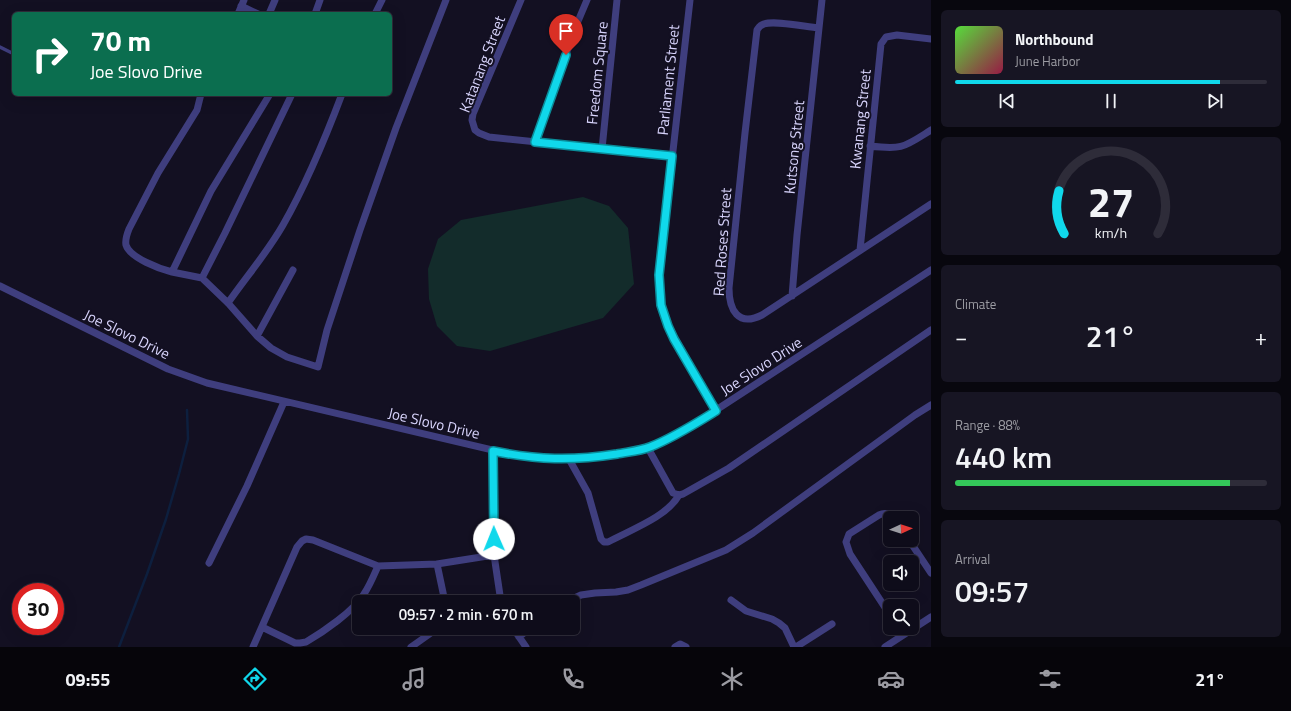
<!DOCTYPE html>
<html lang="en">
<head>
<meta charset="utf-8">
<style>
	:root { --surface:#0e0c1a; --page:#171523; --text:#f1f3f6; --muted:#9b9ba2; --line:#2e2c39; --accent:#10d8eb }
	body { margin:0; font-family:"Titillium Web",sans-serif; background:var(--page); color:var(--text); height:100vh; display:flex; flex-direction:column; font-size:15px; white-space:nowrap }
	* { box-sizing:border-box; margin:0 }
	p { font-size:13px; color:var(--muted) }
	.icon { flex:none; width:22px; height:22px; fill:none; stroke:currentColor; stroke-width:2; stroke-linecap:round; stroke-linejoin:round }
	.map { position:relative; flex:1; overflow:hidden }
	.sheet { display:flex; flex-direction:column; gap:10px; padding:10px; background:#08070e; width:360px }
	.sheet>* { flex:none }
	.hud { position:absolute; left:12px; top:12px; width:380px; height:84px; border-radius:6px; box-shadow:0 4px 16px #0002,0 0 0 1px var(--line); background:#0b6e4f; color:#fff; overflow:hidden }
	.needle { width:26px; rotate:87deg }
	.buttons { position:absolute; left:883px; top:511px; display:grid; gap:8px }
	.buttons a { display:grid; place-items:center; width:36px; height:36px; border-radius:6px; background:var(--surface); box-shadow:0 4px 16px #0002,0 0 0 1px var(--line); font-size:20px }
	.speed { position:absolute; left:12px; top:583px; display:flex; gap:8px; font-size:20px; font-weight:700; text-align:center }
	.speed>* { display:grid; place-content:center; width:52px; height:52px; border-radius:50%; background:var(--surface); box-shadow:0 4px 16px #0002,0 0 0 1px var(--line); line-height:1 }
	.speed .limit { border:6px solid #d22; background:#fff; color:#111 }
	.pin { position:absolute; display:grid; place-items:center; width:34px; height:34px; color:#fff; margin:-41px -17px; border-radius:50% 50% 50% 0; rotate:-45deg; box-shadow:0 0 4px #0007 }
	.pin .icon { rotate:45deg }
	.me { position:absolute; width:44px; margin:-22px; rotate:359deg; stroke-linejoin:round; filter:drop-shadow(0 0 3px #0008) }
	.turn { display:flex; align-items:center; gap:14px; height:84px; padding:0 12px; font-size:18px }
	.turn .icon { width:52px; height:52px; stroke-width:2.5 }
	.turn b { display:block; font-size:28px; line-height:34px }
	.big { font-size:30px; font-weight:600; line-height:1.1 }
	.sheet .widget { flex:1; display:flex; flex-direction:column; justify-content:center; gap:6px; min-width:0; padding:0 14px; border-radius:6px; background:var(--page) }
	.sheet .dial { align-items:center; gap:0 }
	.dial svg { height:104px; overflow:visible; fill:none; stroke:var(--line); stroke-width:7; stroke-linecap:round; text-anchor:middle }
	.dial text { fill:var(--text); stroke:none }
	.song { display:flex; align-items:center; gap:12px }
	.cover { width:48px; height:48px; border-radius:6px; background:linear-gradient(135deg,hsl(110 70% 55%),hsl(340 70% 35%)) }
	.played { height:4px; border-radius:2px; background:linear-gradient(90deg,var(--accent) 85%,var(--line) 85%) }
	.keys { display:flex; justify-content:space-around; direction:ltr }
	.heat { display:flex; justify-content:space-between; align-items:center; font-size:22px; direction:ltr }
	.charge { height:6px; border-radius:3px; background:linear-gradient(90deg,#34c759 88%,var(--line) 0) }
	.trip { position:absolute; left:352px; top:595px; width:228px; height:40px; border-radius:6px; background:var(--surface); box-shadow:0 4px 16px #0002,0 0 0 1px var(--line); font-weight:600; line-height:40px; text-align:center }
	.dock { display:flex; height:64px; justify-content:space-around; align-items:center; background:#06050a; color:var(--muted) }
	.dock .icon { width:28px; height:28px }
	.dock .current { color:var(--accent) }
	.dock b { font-size:18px; color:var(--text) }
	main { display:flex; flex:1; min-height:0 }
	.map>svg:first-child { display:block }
	.park { fill:#132c2b }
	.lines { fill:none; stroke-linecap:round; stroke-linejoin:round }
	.stream { stroke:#0d1f3e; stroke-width:2.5 }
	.lane { stroke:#3f3e7e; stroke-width:3.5 }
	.street { stroke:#3f3e7e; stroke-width:7 }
	.route-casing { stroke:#0a8c99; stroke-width:10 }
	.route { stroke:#10d8eb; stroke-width:7 }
	.labels { text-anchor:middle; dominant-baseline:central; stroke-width:4; stroke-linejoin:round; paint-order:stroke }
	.street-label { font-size:15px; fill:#d8d4fc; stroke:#131022 }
</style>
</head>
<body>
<main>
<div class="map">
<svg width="931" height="647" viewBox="0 0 931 647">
	<rect width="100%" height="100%" fill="#131022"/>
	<path class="park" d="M 583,197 L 609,206 L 628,228 L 634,284 L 603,318 L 490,351 L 457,346 L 437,326 L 429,299 L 428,269 L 438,239 L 461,220 Z"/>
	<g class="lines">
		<path class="stream" d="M 119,647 L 147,574 L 166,519 L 179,474 L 188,439 L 187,410"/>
		<path class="lane" d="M 0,47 L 14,54"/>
		<path class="street" d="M 521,0 L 473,114 L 472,120 L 475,130 L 479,133 L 489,137 L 672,156
			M 690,0 L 659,275 L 661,305 L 668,326 L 716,411
			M 241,6 L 258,14
			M 238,14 L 244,0
			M 269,14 L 275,0
			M 315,14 L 320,0
			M 375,14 L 382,0
			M 819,28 C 806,27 775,20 764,24 C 760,25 759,27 757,30 L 745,133 L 729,288 C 729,310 738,327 762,315 L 931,204
			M 201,94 L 197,110 L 158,173 L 129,229 C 127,234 125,240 126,245 C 130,258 160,269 172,272 L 211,191 L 270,94
			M 535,142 L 576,26 L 587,0
			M 870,146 C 903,150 904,147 931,130
			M 602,149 L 617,0
			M 860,250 L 881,44 L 886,37 L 897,35 L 931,39
			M 172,272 L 202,278 L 228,303 L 257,336 L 271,348 L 287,357 L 318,367 L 327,330 L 360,230 L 396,128 L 446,0
			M 202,278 L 225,233 L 292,94
			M 0,286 L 168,369 L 207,383 L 514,455 L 543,458 L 569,459 L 597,457 L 648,448 L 666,440 L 690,427 L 931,270
			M 792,296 L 797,235 L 822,0
			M 228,303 C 246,277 267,253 283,225 C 307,183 325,139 342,94
			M 257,336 L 293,270
			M 648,448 L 673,493 L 679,495 L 683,494 L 729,468 L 931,330
			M 493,451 L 494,555 L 501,602
			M 569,459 L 588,493 L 601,539 L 604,542 L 608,542 C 630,530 667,517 679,495
			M 909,540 L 931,573
			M 209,563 L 247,486 L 284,402
			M 437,564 L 445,602
			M 731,600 L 746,611 L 772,619 L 779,623 L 785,628 L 794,647
			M 566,602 L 581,595 L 595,593 L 616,592 L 628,590 L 641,585 L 726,550 L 753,533 L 915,415 L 931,405
			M 890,615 L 850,554 L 846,542 L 849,534 L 879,515 C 885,512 890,514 894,518
			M 262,627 L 295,643 L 300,643 L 306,642 C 323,632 354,611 364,594 C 370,585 374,575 378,566
			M 513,628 L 526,647
			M 519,637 L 530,628
			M 253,647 L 297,547 L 302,541 L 306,539 L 313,540 L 378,566 L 437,564 L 494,555
			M 411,647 L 438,628
			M 675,647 L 680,644 L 686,647
			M 796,647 L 832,624
			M 885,647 L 931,617"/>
	</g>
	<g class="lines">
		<g class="route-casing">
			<path id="route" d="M 494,539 L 493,451 C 538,460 571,461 617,454 C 627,452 640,451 650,447 C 673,438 695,424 716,411 L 674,339 L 668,326 L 661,305 L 659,275 L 672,156 L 535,142 L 566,55"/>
		</g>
		<use href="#route" class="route"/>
	</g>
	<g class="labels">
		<g class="street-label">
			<text transform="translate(482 64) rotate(-69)">Katanang Street</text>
			<text transform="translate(597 73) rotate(-84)">Freedom Square</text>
			<text transform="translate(668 80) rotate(-84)">Parliament Street</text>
			<text transform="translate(860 119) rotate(-84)">Kwanang Street</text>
			<text transform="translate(794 147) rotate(-84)">Kutsong Street</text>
			<text transform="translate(722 242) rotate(-86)">Red Roses Street</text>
			<text transform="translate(127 334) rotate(26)">Joe Slovo Drive</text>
			<text transform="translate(761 366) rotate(-33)">Joe Slovo Drive</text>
			<text transform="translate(434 423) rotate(13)">Joe Slovo Drive</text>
		</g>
	</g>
</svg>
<div class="buttons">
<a><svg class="needle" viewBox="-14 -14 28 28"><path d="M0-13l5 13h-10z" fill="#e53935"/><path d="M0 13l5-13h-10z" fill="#9b9ba2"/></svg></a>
<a><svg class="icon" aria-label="sound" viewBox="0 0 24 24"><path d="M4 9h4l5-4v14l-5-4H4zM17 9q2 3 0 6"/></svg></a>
<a><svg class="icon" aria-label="search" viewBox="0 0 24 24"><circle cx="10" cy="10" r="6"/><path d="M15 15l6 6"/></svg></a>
</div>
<div class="speed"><div class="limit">30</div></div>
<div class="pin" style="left:566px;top:55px;background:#d93025"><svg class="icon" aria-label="arrive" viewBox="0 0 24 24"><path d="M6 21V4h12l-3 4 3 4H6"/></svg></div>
<svg class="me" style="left:494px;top:539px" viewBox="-20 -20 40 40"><circle r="19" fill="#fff"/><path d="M0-13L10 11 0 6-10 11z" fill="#10d8eb"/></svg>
<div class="trip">09:57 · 2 min · 670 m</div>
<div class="hud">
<div class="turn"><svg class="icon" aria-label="right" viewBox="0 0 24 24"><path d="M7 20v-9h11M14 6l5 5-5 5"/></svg><div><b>70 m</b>Joe Slovo Drive</div></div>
</div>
</div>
<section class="sheet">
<div class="widget">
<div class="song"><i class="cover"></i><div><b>Northbound</b><p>June Harbor</p></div></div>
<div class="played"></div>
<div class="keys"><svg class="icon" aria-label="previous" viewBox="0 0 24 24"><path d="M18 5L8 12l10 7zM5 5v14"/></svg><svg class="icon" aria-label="pause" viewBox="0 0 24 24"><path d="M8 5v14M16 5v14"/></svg><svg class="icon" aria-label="next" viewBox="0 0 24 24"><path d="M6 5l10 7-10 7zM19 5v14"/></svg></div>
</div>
<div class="widget dial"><svg viewBox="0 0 100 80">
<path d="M14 69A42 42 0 1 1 86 69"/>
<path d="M14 69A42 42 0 0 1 10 36" stroke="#10d8eb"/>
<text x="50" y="56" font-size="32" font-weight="700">27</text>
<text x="50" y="72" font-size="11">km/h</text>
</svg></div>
<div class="widget"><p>Climate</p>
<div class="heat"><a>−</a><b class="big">21°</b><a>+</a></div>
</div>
<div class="widget"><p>Range · 88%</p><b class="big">440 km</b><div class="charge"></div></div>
<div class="widget"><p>Arrival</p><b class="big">09:57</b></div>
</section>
</main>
<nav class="dock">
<b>09:55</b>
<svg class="icon current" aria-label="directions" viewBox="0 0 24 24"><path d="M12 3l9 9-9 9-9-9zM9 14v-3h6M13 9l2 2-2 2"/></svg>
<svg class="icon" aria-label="music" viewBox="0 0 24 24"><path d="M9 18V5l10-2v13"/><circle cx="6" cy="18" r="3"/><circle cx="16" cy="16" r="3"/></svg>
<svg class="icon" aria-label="phone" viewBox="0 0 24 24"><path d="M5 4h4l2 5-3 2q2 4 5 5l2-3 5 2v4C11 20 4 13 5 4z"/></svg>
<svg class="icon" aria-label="climate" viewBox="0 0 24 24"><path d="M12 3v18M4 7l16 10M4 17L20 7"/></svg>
<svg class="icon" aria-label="car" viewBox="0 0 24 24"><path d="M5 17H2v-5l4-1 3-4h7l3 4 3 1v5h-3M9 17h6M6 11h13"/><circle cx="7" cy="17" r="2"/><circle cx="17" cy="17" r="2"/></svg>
<svg class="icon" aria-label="filters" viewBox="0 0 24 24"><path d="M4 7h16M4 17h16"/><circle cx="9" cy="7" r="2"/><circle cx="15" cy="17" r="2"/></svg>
<b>21°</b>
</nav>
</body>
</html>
